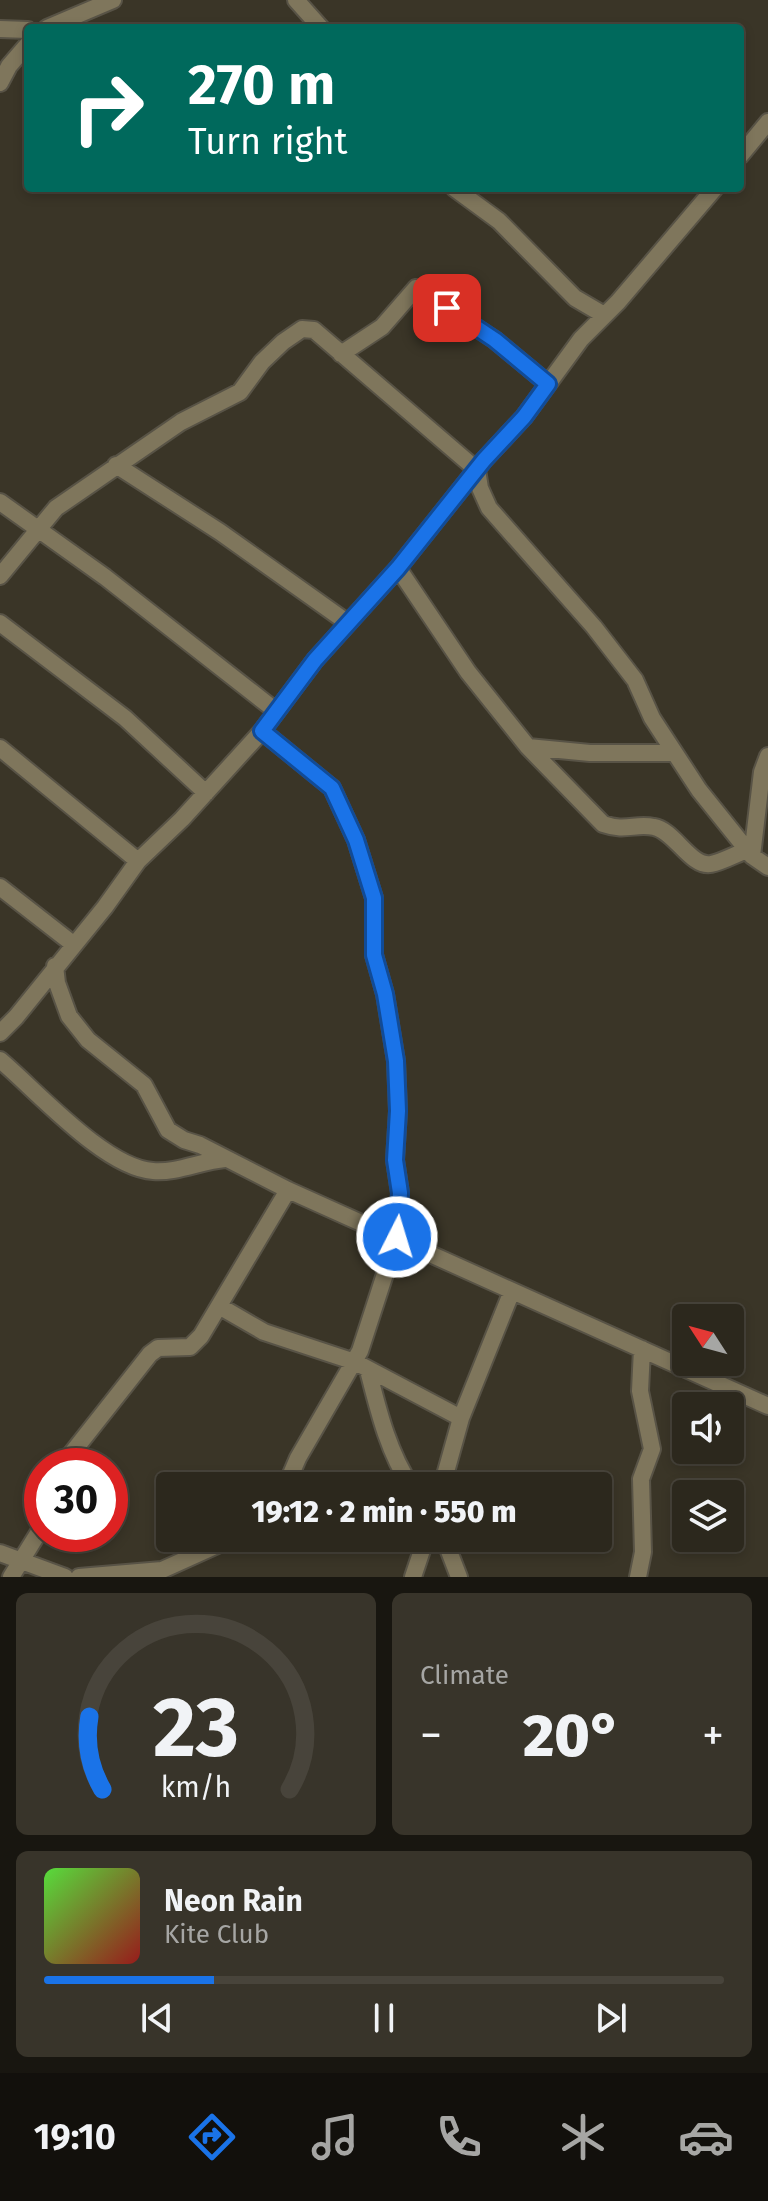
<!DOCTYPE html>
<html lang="en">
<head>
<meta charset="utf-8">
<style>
	:root { --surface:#2c281d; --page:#38342a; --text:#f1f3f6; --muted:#a6a6a4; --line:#48443b; --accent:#1a73e8 }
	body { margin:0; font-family:"Fira Sans",sans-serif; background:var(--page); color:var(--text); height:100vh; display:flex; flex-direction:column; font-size:30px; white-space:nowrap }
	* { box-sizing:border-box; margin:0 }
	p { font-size:26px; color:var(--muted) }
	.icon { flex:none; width:44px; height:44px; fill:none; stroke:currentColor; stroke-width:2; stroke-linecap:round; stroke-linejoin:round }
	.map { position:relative; height:1577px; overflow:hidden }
	.side { display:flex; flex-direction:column; gap:16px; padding:16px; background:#181610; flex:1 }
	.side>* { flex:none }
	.top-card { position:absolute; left:24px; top:24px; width:720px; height:168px; border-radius:8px; box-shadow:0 4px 12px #0003,0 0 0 2px var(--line); background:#00695c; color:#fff; overflow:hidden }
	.needle { width:52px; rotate:306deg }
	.controls { position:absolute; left:672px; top:1304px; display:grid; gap:16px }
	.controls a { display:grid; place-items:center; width:72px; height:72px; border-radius:8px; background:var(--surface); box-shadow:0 4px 12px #0003,0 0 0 2px var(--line); font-size:40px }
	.speed { position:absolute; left:24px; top:1448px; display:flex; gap:16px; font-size:40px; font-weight:700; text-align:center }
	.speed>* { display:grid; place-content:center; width:104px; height:104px; border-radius:50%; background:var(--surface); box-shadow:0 4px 12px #0003,0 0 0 2px var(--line); line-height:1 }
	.speed .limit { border:12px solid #d22; background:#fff; color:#111 }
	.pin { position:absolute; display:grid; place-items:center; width:68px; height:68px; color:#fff; margin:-34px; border-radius:16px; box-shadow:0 4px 12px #0006 }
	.me { position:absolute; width:88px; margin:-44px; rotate:5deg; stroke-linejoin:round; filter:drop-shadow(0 0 6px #0008) }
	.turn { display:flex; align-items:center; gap:28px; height:168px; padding:0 32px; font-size:36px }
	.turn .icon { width:104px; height:104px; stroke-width:2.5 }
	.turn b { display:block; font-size:56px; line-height:68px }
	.big { font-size:60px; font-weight:800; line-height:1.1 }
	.side .widget { flex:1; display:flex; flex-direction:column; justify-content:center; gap:12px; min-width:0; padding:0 28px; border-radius:12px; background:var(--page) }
	.side .dial { align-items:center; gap:0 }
	.dial svg { height:208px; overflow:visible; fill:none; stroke:var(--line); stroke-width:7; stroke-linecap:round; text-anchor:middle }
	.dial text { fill:var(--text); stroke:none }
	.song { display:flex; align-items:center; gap:24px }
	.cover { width:96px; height:96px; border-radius:12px; background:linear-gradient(135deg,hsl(110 70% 55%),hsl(0 70% 35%)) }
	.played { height:8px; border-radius:4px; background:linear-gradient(90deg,var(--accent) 25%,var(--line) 25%) }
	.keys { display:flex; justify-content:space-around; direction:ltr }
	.heat { display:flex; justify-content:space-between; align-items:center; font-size:44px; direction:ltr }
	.side .tiles { flex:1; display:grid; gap:16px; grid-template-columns:1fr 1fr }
	.widget:last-child { grid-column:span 2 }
	.trip { position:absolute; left:156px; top:1472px; width:456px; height:80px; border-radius:8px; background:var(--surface); box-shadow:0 4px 12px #0003,0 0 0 2px var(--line); font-weight:800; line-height:80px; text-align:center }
	.tabs { display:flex; height:128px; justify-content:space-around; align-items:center; background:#12100c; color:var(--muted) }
	.tabs .icon { width:56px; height:56px }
	.tabs .active { color:var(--accent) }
	.tabs b { font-size:36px; color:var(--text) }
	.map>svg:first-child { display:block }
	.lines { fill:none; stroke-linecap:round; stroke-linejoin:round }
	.minor-casing { stroke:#585346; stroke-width:20 }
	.minor { stroke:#7f765c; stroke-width:16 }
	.route-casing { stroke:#114b97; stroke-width:20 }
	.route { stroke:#1a73e8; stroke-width:14 }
</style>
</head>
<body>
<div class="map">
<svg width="768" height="1577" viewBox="0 0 768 1577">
	<rect width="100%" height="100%" fill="#3a3527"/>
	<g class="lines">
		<g class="minor-casing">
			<path id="minor" d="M 296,0 L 321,28
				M 47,28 L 113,0
				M 0,29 L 28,30
				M 0,83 L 9,66 L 28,44
				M 740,156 L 768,122
				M 454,188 L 499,221 L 575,298 L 604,315
				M 341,354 L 382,327 L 416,288 L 495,340 L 548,384
				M 116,465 L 220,532 L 348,623
				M 0,502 L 105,577 L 276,711
				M 398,568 L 468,672 L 528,747 L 603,824 C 626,832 635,823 654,827 C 674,830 691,868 711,864 C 722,862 736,854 747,850
				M 0,576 L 56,508 L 181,422 L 240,392 L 262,362 L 283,342 L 302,329 L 314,330 L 477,470 L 480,488 L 489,508 L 594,627 L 635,680 L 652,718 L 699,790 L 752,856 L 768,867
				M 0,623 L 125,718 L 206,793
				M 262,731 L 332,788 L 356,840 L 374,898 L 374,955 L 385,994 L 396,1061 L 398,1111 L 395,1160 L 400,1193 L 397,1237 L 360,1351 L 298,1458 L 286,1486
				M 528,747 L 590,753 L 672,753
				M 0,748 L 138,861
				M 752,856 L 762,772 L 768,756
				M 0,887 L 73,944
				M 55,966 L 57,983 L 69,1016 L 88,1040 L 144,1085 L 168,1130 L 184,1140 L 200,1145 L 288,1190 L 768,1406
				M 0,1033 L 16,1017 L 105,907 L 138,861 L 182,819 L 262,731 L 315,660 L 398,568 L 484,460 L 524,417 L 581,339 L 618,302 L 715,188
				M 0,1060 C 37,1091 105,1168 153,1171 C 177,1173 201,1161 225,1159
				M 219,1306 L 264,1332 L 355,1362 L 461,1418
				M 368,1370 C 378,1409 388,1452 411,1486
				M 67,1466 L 68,1458 L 150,1354 L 158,1348 L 190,1347 L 201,1336 L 288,1190
				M 442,1486 L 461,1418 L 512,1291
				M 444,1538 L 459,1577
				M 0,1553 L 65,1577
				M 11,1577 L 42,1527
				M 79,1577 L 162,1570 L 233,1538
				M 413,1577 L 426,1538
				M 638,1577 L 643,1552 L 641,1479 L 652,1449 L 640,1391 L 642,1349"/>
		</g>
		<use href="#minor" class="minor"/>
	</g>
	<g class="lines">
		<g class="route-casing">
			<path id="route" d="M 397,1237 L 400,1193 L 395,1160 L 398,1111 L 396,1061 L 385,994 L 374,955 L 374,898 L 356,840 L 332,788 L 262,731 L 315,660 L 398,568 L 484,460 L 524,417 L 548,384 L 495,340 L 447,308"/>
		</g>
		<use href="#route" class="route"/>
	</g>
</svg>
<div class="controls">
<a><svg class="needle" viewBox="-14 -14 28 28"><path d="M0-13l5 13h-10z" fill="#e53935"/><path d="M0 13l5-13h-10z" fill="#a6a6a4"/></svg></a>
<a><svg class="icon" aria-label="sound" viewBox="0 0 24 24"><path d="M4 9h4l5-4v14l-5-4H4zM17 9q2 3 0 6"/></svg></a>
<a><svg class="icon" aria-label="layers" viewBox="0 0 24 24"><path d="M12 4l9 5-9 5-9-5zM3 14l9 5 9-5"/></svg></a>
</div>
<div class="speed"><div class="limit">30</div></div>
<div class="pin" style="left:447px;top:308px;background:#d93025"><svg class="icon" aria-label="arrive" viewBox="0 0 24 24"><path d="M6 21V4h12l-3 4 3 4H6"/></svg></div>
<svg class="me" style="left:397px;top:1237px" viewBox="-20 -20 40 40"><circle r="17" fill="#1a73e8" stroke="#fff" stroke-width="3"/><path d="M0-11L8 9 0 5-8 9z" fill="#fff"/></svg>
<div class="trip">19:12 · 2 min · 550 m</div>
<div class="top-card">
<div class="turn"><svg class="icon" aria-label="right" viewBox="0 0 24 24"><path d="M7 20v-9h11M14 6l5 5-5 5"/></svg><div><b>270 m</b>Turn right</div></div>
</div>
</div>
<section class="side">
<div class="tiles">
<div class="widget dial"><svg viewBox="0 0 100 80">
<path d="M14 69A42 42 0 1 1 86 69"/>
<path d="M14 69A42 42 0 0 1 9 41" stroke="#1a73e8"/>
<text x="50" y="56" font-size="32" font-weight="700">23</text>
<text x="50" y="72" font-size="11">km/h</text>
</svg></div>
<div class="widget"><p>Climate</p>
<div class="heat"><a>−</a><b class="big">20°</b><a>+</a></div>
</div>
<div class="widget">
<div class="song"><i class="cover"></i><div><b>Neon Rain</b><p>Kite Club</p></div></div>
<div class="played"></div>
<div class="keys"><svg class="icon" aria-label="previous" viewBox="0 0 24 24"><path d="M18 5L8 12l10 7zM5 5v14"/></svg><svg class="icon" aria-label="pause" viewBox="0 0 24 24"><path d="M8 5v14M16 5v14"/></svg><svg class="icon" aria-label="next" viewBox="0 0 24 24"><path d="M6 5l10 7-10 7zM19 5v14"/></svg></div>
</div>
</div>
</section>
<nav class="tabs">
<b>19:10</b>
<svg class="icon active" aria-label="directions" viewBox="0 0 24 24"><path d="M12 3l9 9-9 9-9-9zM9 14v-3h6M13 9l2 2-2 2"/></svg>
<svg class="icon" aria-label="music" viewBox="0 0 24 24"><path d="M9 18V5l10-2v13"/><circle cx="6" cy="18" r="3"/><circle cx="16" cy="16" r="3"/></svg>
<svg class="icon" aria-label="phone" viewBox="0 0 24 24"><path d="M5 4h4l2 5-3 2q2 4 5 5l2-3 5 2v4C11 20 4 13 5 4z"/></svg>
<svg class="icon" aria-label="climate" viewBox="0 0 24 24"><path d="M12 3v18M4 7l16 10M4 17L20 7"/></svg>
<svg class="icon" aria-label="car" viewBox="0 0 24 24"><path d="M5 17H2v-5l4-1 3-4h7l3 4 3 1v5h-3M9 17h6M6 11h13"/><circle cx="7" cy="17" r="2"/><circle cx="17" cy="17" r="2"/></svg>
</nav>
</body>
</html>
